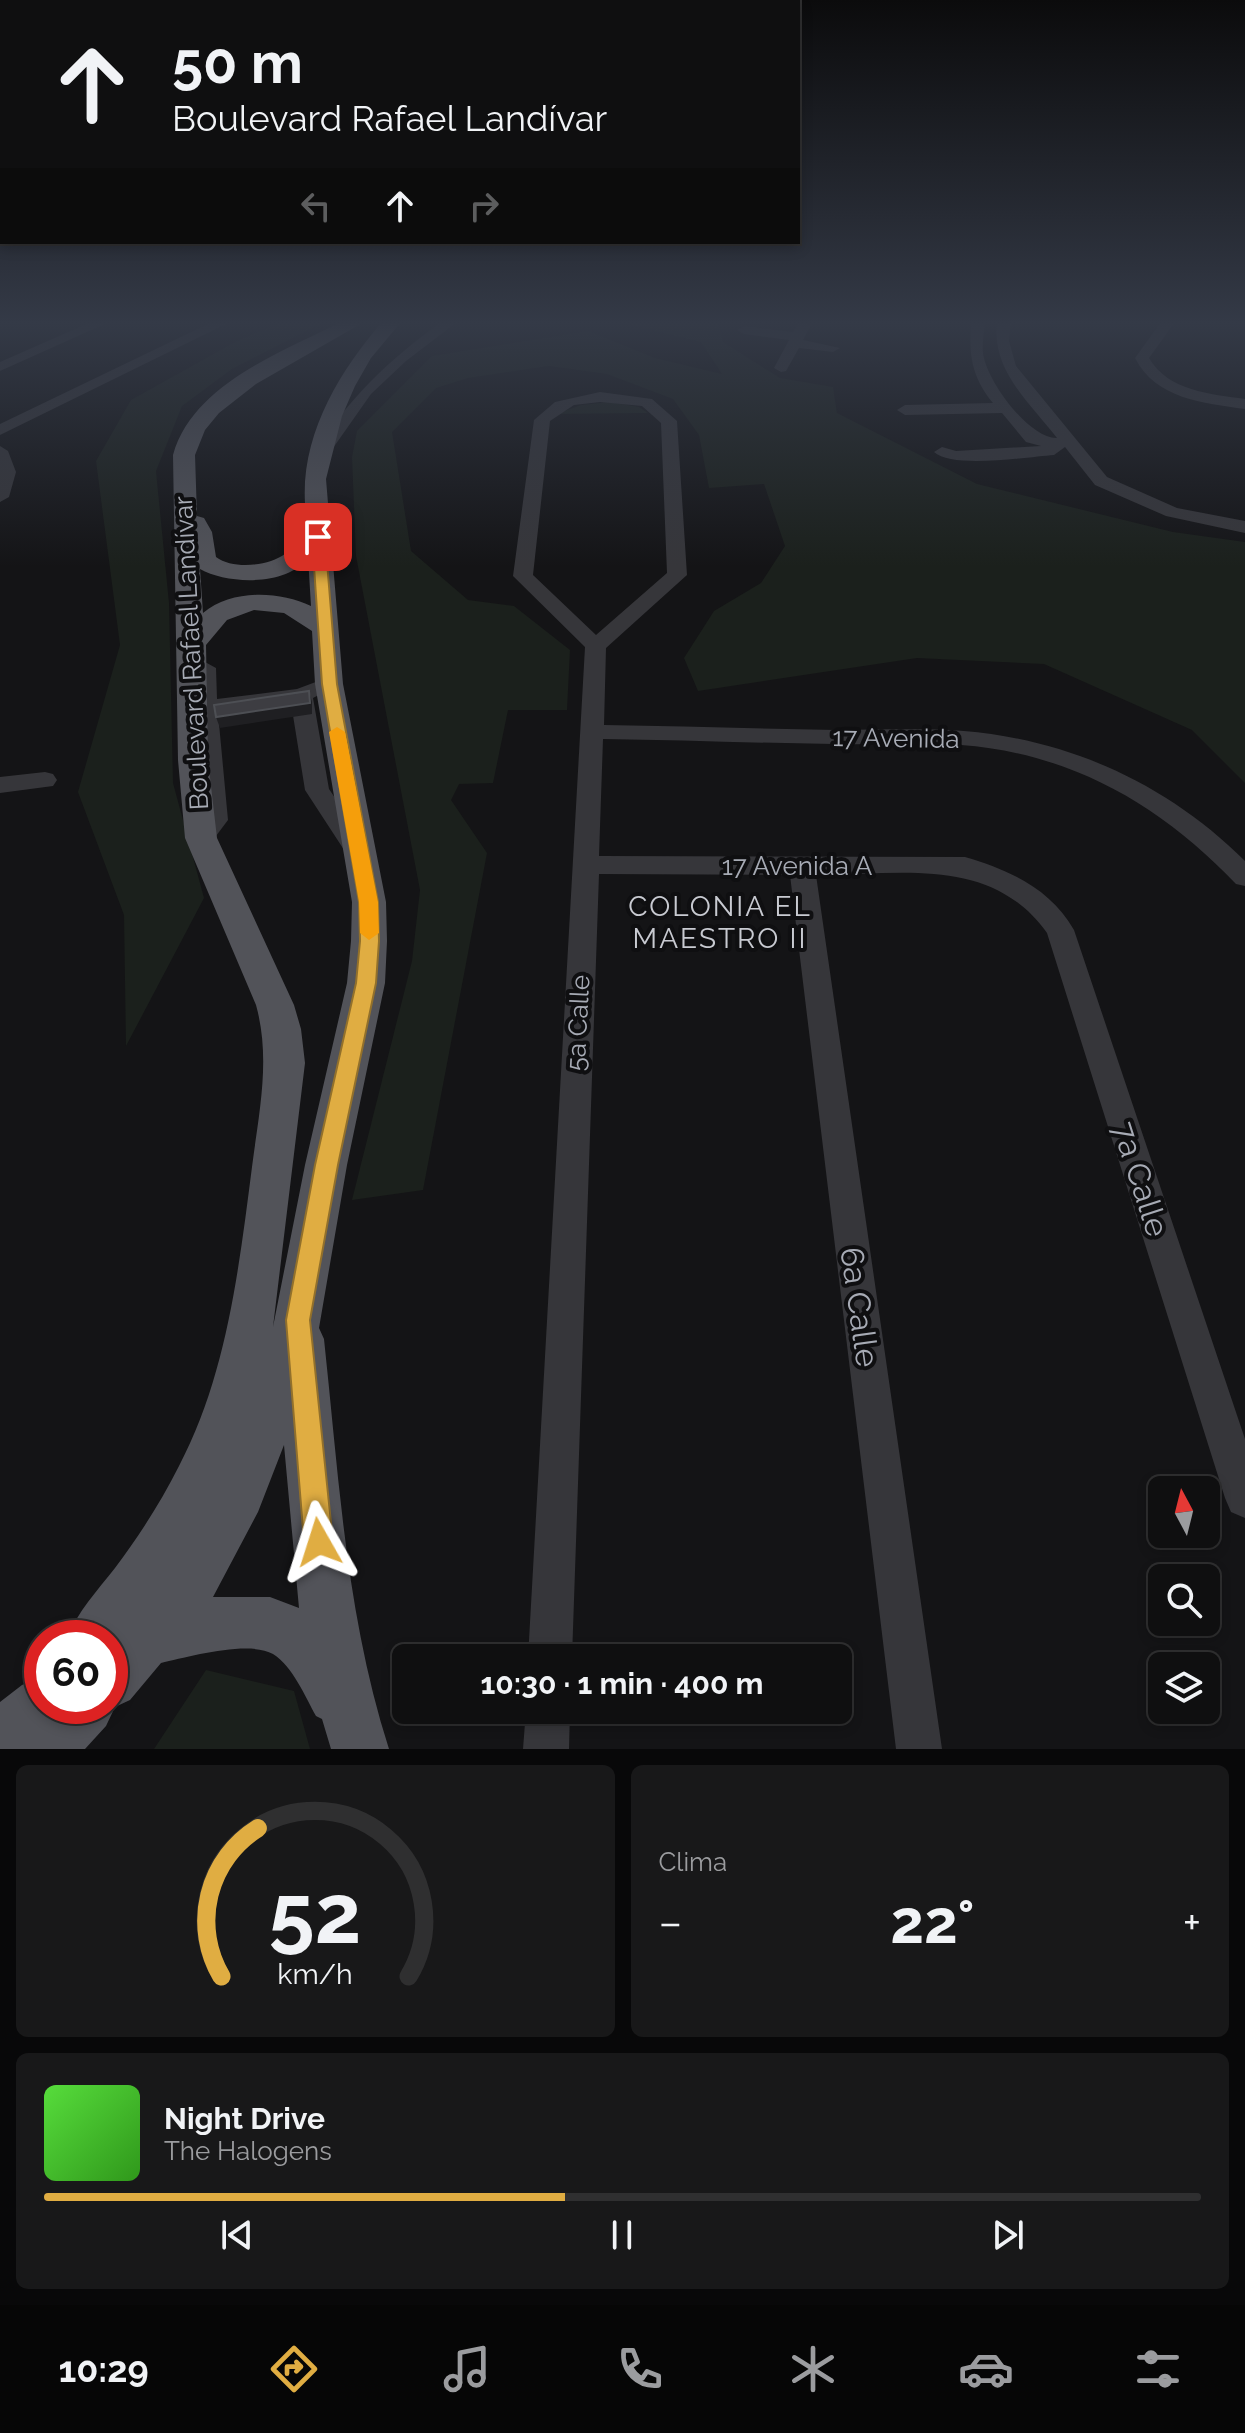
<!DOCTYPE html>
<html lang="es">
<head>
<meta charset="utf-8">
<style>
	:root { --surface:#0f0f10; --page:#181819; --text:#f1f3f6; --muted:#9b9c9f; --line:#2f2f30; --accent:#e0ad42 }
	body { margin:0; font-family:Raleway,sans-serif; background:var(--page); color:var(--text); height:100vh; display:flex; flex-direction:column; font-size:30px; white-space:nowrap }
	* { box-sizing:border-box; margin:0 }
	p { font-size:26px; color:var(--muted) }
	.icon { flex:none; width:44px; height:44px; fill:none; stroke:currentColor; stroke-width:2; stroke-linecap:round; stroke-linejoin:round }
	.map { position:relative; height:1749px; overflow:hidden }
	.drawer { display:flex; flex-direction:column; gap:16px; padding:16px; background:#080809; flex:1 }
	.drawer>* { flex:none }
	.banner { position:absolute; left:0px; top:0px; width:800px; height:244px; box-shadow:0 4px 12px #0003,0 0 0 2px var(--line); background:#0f0f10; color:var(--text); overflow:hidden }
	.needle { width:52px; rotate:353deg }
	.controls { position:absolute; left:1148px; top:1476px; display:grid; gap:16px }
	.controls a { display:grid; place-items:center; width:72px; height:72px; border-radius:12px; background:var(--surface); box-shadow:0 4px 12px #0003,0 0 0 2px var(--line); font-size:40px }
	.speed { position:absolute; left:24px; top:1620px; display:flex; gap:16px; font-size:40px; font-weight:700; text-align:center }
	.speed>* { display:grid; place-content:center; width:104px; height:104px; border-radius:50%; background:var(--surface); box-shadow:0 4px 12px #0003,0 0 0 2px var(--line); line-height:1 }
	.speed .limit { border:12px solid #d22; background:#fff; color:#111 }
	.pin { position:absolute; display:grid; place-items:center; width:68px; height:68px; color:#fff; margin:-34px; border-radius:16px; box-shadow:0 4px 12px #0006 }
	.me { position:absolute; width:88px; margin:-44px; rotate:354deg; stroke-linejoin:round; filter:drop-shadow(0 0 6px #0008) }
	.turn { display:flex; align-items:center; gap:28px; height:168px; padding:0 40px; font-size:36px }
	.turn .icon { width:104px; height:104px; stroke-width:2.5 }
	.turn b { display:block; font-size:56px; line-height:68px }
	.lanes { display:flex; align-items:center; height:76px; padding:0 40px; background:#0003; justify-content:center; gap:40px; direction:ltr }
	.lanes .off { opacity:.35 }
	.big { font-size:60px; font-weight:700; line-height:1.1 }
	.drawer .widget { flex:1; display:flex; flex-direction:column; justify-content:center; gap:12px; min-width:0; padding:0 28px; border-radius:12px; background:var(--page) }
	.drawer .dial { align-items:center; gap:0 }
	.dial svg { height:208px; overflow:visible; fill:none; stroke:var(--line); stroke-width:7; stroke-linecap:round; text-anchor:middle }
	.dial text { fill:var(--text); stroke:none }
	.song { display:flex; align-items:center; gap:24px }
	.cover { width:96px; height:96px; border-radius:12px; background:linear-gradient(135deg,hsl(110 70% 55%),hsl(110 70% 35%)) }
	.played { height:8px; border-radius:4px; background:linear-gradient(90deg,var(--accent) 45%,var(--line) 45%) }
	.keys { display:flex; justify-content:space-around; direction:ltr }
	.heat { display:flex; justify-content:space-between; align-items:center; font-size:44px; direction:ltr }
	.drawer .tiles { flex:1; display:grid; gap:16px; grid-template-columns:1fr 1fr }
	.widget:last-child { grid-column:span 2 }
	.trip { position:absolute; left:392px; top:1644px; width:460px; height:80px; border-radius:12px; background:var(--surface); box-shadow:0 4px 12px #0003,0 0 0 2px var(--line); font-weight:700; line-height:80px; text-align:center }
	.tab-bar { display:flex; height:128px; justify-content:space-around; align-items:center; background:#060606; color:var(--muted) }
	.tab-bar .icon { width:56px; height:56px }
	.tab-bar .on { color:var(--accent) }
	.tab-bar b { font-size:36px; color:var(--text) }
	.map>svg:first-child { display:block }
	.green { fill:#1b201c }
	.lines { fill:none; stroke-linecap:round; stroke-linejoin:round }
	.minor { fill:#36363a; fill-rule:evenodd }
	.major { fill:#525359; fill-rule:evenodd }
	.shaded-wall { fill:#1f1f22 }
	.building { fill:#3d3d42; stroke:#4d4f54; stroke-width:2 }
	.route { fill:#e0ad42; stroke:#92702b; stroke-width:2 }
	.slow { fill:#f59e0b }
	.labels { text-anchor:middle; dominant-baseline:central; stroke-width:8; stroke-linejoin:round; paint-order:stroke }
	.street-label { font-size:26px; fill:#a7abb5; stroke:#0f0f11 }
	.neighbourhood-label { font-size:28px; letter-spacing:2px; fill:#c8cad1; stroke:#0f0f11 }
	.near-street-label { font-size:32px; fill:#a7abb5; stroke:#0f0f11 }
</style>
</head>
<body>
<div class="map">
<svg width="1245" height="1749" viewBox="0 0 1245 1749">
	<rect width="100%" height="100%" fill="#141416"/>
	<path class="green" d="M 282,322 L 324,322 L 232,369 L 182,406 L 156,471 L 169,603 L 173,783 L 204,898 L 126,1046 L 124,915 L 78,792 L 120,645 L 96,461 L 131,400 L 235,342 Z
		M 619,322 L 718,322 L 723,342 L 780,378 L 833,387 L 837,413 L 977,484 L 1173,532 L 1245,542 L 1245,783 L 1192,730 L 1044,664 L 917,658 L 698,691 L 684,658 L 714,611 L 761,583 L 785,546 L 764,484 L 709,488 L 699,435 L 673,399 L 607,374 L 549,366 L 468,378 L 436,388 L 392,432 L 411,551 L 468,600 L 514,606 L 570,650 L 567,710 L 508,710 L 493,783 L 459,784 L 451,800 L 487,853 L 423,1190 L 352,1200 L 412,961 L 420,890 L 356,556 L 352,457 L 357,431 L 432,356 L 588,331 L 655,358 L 722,374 L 701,342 Z
		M 609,402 L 639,407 L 648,413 L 556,414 L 581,405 Z
		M 206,1670 L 294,1691 L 310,1749 L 154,1749 Z"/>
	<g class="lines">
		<path class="minor" d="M 91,322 L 109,322 L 0,371 L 0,362 Z
			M 212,322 L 230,322 L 0,435 L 0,424 Z
			M 441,322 L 457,322 L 406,361 L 371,394 L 326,458 L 314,458 L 312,454 C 353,395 383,365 441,322 Z
			M 799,322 L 811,325 L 803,340 L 840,348 L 833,352 L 799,348 L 786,371 L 781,372 L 774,368 L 789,340 L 744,334 L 737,330 L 744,326 L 793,332 Z
			M 971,322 L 985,322 C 984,332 982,343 983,353 C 986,380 1029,439 1057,438 C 1029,402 991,370 997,322 L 1011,322 L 1009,341 L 1016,366 L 1107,477 L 1177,508 L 1245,521 L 1245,533 L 1166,516 L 1095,485 L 1065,447 L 1054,455 C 1027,457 952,469 934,452 L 942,447 L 956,451 L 1041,446 L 1026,442 L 1002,413 L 905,415 L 897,410 L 905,405 L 993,403 C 971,376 969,355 971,322 Z
			M 1161,322 L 1175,322 L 1149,358 C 1168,391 1211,394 1245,399 L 1245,409 C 1203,403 1156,399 1135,358 Z
			M 600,392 L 652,399 L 677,421 L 687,575 L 606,648 L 604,725 C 681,726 758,729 836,730 C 878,730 921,728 964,731 C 1071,740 1169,785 1245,861 L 1245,886 L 1236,884 C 1161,805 1071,753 961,745 C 919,742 876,745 834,744 C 757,743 680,740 603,739 L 599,856 L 965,857 C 1009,870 1050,888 1074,930 L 1245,1439 L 1245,1518 L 1231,1512 L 1225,1498 L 1047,933 C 991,855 901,875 816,875 L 942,1749 L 896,1749 L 790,875 L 599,874 L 572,1658 L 528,1658 L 585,647 L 513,576 L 534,420 L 555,402 ZM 600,402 L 642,406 L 661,423 L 667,573 L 596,635 L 533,575 L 550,421 L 574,405 Z
			M 0,446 L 8,451 L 16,472 L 9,497 L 0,502 Z
			M 205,662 L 216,668 L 217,699 L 297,689 L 329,677 L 337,679 L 340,684 L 313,698 L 329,789 L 370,850 L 366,856 L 348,856 L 305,790 L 291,703 L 218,713 L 228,820 L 210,844 L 192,844 L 188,838 L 203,818 L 194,668 Z
			M 45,772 L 53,774 L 57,780 L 53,786 L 0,793 L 0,777 Z
			M 526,1710 L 570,1710 L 569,1749 L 523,1749 Z"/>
		<path class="major" d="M 341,322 L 364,322 L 256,384 L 219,413 L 205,430 L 195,455 L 197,516 L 204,518 L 212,532 L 216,557 C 234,570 268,566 285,554 L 291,510 L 295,505 L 305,503 C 301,435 339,372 382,322 L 401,322 L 371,358 L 355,386 L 342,416 L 326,479 L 343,684 L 386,902 L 387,941 L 385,983 L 347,1165 L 319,1328 L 324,1339 C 339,1478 346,1615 389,1749 L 331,1749 L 322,1719 L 316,1716 C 305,1696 293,1667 273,1654 C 249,1640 188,1657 161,1663 L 130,1700 L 115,1707 L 106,1726 L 85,1749 L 0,1749 L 0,1702 L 22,1685 L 42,1676 L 42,1706 L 110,1706 L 110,1638 L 67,1638 C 78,1611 97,1591 115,1568 C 139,1536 161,1502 179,1466 C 227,1375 239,1267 252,1167 C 259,1112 271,1059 256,1005 L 185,838 L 178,760 L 173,455 C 193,384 282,352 341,322 ZM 308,557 L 311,606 C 279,591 232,589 203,613 L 200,569 C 228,585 289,586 308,557 ZM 254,610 L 284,613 L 312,631 L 315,684 L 352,902 L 351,941 L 347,983 L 305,1165 L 273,1327 L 305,1063 L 301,1029 L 294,1005 L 217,838 L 208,760 L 206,645 L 227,620 ZM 284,1445 L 299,1608 L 270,1597 L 213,1597 L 258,1512 Z"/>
	</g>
	<path class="shaded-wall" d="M 309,691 L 312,702 L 312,714 L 220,728 L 216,717 Z"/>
	<path class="building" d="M 309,691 L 310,703 L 216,717 L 214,705 Z"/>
	<linearGradient id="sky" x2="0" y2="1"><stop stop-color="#0b0b0c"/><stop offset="0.57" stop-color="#343a47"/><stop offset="1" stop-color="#343a47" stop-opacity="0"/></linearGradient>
	<rect width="1245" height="567" fill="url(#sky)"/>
	<path class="route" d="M 318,533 L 325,537 L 337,684 L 378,902 L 379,941 L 376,983 L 338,1165 L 310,1320 L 333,1542 L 329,1552 L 319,1557 L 309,1552 L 304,1542 L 286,1320 L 315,1165 L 356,983 L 360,941 L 359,902 L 322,684 L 312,537 Z"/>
	<path class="slow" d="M 337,727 L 345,732 L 378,902 L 379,933 L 369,940 L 360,933 L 359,902 L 329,732 Z"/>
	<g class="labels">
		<g class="street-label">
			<text transform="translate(191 653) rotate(-93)">Boulevard Rafael Landívar</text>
			<text transform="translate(896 738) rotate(1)">17 Avenida</text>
			<text x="797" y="866">17 Avenida A</text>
			<text transform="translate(578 1023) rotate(-87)">5a Calle</text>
		</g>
		<g class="neighbourhood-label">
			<text x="720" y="906">COLONIA EL<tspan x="720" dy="32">MAESTRO II</tspan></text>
		</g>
		<g class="near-street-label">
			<text transform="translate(1141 1179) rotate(72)">7a Calle</text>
			<text transform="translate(860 1307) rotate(82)">6a Calle</text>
		</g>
	</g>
</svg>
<div class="controls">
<a><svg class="needle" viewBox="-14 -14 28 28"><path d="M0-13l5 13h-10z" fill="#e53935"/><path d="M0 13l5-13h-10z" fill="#9b9c9f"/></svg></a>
<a><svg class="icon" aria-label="search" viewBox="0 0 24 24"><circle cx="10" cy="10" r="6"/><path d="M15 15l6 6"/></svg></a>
<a><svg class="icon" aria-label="layers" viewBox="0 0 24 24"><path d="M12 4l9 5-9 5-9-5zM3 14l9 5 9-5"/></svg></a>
</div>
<div class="speed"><div class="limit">60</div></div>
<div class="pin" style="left:318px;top:537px;background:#d93025"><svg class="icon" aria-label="arrive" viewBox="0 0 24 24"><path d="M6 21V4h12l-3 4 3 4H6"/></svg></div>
<svg class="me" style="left:319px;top:1542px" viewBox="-20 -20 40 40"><path d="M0-17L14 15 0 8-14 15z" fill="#e0ad42" stroke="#fff" stroke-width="4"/></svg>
<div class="trip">10:30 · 1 min · 400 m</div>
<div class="banner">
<div class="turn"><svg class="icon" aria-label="ahead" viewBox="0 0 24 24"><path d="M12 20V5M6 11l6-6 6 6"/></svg><div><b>50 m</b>Boulevard Rafael Landívar</div></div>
<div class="lanes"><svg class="icon off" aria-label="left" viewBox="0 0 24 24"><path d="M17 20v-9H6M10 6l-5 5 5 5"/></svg><svg class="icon" aria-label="ahead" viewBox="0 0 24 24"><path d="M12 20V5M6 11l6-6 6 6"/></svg><svg class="icon off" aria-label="right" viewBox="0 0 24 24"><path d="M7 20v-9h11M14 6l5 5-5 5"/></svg></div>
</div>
</div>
<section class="drawer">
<div class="tiles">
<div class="widget dial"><svg viewBox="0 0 100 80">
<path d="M14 69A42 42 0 1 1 86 69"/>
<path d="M14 69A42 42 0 0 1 28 12" stroke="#e0ad42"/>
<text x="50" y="56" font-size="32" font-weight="700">52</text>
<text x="50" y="72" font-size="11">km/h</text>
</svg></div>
<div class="widget"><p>Clima</p>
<div class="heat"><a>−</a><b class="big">22°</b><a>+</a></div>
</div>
<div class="widget">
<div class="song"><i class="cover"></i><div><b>Night Drive</b><p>The Halogens</p></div></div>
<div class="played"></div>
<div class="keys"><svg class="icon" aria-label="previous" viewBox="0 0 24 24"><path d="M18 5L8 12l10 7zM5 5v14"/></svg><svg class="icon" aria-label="pause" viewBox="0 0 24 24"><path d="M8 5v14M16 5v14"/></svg><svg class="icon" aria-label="next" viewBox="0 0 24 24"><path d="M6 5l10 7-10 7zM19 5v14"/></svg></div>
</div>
</div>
</section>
<nav class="tab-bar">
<b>10:29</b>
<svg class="icon on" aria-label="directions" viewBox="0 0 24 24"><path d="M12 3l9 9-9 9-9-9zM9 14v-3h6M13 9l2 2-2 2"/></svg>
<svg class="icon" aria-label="music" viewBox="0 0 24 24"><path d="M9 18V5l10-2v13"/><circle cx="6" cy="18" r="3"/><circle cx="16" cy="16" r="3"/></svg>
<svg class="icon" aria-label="phone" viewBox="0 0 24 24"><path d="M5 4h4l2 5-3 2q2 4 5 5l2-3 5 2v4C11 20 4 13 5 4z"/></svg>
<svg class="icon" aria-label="climate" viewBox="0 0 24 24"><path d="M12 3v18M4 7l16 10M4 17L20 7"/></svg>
<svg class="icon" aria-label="car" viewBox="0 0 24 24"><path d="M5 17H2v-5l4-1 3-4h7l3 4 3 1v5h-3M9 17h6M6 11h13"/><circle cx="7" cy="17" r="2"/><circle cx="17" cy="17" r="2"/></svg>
<svg class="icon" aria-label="filters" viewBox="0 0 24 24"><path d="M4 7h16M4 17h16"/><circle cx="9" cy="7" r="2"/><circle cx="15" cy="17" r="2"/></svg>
</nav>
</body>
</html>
